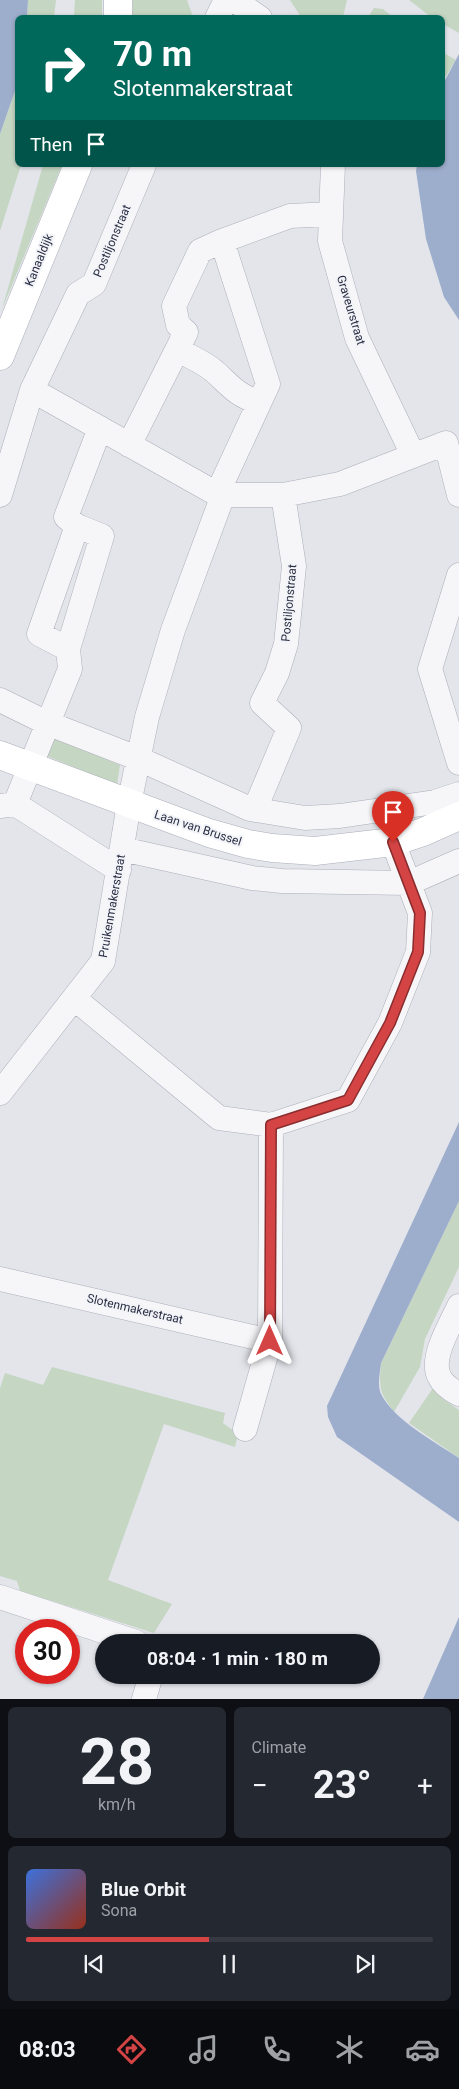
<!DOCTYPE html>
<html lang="en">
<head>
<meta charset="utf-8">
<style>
	:root { --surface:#171b24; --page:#242831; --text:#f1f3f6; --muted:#9ea1a6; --line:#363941; --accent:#d44445 }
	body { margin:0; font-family:Roboto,sans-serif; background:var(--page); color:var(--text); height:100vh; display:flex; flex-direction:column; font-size:19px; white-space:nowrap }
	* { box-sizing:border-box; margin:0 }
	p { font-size:16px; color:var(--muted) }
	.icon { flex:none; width:28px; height:28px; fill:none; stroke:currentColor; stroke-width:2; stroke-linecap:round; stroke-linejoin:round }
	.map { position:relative; height:1699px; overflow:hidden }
	.panel { display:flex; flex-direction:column; gap:8px; padding:8px; background:#0d0f14; flex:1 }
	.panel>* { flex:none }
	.hud { position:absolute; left:15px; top:15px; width:430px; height:152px; border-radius:8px; box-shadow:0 1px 4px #0004; background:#00695c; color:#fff; overflow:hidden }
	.speed { position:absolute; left:15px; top:1619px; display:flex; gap:10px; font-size:25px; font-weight:700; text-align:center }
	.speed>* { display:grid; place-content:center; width:65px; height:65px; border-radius:50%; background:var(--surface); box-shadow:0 1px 4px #0004; line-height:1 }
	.speed .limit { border:8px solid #d22; background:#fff; color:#111 }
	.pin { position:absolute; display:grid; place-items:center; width:42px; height:42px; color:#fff; margin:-51px -21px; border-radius:50% 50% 50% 0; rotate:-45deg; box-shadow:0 0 5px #0007 }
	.pin .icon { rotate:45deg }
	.me { position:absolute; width:55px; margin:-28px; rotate:0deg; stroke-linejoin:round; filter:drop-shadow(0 0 4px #0008) }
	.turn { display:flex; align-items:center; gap:18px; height:105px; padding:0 15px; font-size:22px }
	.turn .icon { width:65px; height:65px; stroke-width:2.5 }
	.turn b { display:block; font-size:35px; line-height:42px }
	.then { display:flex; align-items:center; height:48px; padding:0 15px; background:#0003; gap:10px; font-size:19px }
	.big { font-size:38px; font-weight:700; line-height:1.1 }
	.panel .widget { flex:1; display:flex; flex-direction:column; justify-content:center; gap:8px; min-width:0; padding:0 18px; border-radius:8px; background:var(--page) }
	.panel .dial { align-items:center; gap:0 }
	.dial b { font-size:65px; line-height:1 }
	.song { display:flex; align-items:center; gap:15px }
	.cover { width:60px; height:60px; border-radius:8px; background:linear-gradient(135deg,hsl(220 70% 55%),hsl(10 70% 35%)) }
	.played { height:5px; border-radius:2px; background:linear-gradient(90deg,var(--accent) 45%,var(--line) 45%) }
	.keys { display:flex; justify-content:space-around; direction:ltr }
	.heat { display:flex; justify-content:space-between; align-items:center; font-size:28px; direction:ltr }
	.panel .tiles { flex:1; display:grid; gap:8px; grid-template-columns:1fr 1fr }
	.widget:last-child { grid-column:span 2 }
	.trip { position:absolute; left:95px; top:1634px; width:285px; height:50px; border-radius:25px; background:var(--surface); box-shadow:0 1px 4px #0004; font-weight:700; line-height:50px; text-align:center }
	.tab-bar { display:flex; height:80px; justify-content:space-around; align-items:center; background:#090b0e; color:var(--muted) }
	.tab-bar .icon { width:35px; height:35px }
	.tab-bar .current { color:var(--accent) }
	.tab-bar b { font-size:22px; color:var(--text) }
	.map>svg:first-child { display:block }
	.green { fill:#c5d6c3 }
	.water { fill:#9dadcc }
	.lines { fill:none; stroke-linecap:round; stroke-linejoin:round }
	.street-casing { stroke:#acaeb9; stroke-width:25 }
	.secondary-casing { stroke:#acaeb9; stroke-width:29 }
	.street { stroke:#f6f6f9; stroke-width:24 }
	.secondary { stroke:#fff; stroke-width:28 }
	.route-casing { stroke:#8a2c2d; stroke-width:12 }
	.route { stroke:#d44445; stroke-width:9 }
	.labels { text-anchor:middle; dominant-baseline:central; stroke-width:4; stroke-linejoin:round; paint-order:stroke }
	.street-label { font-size:12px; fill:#2a2f44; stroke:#f3f4f8 }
</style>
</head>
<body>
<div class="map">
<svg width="459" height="1699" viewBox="0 0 459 1699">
	<rect width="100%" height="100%" fill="#e3e5eb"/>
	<path class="green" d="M 28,0 L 56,0 L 54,17 L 27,17 Z
		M 75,0 L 102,0 L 102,17 L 74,17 Z
		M 133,0 L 187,0 L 192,14 L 188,18 L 132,17 Z
		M 290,0 L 347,0 L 343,17 L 301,17 Z
		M 409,0 L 459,0 L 459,33 L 443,24 L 442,18 L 431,17 Z
		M 374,8 L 383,9 L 393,17 L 368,17 Z
		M 442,52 L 456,60 L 446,76 L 443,75 Z
		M 17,85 L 18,165 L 21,165 L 0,231 L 0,134 Z
		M 43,165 L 62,165 L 2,309 Z
		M 52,737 L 120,765 L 117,785 L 42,754 Z
		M 459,1201 L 459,1267 L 425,1339 L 420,1367 L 394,1412 C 379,1391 379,1389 381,1363 Z
		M 52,1367 L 225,1413 L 223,1423 L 238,1434 L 235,1447 L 164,1424 L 108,1580 L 172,1604 L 154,1633 L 20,1591 L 17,1581 L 0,1576 L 0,1388 L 5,1373 L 43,1385 Z
		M 433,1388 L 443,1399 L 459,1410 L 459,1458 L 409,1423 Z"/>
	<path class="water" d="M 0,0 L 28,0 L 27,17 L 18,18 L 17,85 L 0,134 Z
		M 459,54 L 459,320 L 444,297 L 426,239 L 416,171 L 417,165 L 442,165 L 443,84 Z
		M 459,1122 L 459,1201 L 381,1363 C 380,1373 377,1385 381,1394 C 394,1420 435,1442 459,1458 L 459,1522 L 337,1437 L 328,1417 L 327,1406 Z
		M 459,1617 L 459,1699 L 423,1699 Z"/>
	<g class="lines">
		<g class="street-casing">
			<path id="street" d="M 234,0 L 260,18
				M 217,18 L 226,0
				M 333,165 L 330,241 L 357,338 L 413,455
				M 222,241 L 290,216 L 331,214
				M 177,350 C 190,356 203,362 214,371 C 233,388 234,393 259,403
				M 129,445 L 186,332 L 178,325 L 174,306 L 200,251 L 222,241 L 268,384 L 217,494
				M 0,495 L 32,390 L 78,294 L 94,284 L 144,165
				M 223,495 L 283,495 L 340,484 L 446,443 L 459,495
				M 459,575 L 430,669 L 459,763
				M 68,649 L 39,634 L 77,526
				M 0,700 L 47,723 L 137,758 L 250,809 L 305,818 L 340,816 L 435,802 L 459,794
				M 15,804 L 70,669 L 68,649 L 102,536 L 77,526 L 66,517 L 100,428
				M 0,806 L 15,804 L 119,870
				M 255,809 L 289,728 L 262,703 L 277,673 L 286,644 L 294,566 L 283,495
				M 122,849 L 252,878 L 282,881 L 409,883 L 459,861
				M 75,999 L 219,1118 L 271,1125 L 348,1100 L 390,1023 L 418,952 L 420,913 L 393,842
				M 0,1093 L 103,961 L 129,804 L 147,717 L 173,630 L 223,495 L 217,494 L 32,390
				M 0,1279 L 270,1341
				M 459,1306 C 451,1324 430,1357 439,1376 C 443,1385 451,1390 459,1394
				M 245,1429 L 270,1341 L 271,1125
				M 0,1597 L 136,1642
				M 144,1699 L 151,1675"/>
		</g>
		<g class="secondary-casing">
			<path id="secondary" d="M 118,0 L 118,18
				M 0,356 L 78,165
				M 0,755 L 209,833 L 248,844 L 272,848 L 315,851 L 393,842 L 423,832 L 459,816"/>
		</g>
		<use href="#street" class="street"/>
		<use href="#secondary" class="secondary"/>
	</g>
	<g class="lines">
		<g class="route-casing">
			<path id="route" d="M 270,1341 L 271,1125 L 348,1100 L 390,1023 L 418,952 L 420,913 L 393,842"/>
		</g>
		<use href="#route" class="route"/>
	</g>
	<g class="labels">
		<g class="street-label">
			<text transform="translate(112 241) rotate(-67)">Postiljonstraat</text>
			<text transform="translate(39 260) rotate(-68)">Kanaaldijk</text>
			<text transform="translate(351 310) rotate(73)">Graveurstraat</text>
			<text transform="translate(289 603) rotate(-85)">Postiljonstraat</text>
			<text transform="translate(198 828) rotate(18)">Laan van Brussel</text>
			<text transform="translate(112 906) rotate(-80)">Pruikenmakerstraat</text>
			<text transform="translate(135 1309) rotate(13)">Slotenmakerstraat</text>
		</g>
	</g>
</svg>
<div class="speed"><div class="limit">30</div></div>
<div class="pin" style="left:393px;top:842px;background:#d93025"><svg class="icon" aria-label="arrive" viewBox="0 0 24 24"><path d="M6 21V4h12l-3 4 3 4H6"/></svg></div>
<svg class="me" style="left:270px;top:1341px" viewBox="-20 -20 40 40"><path d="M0-17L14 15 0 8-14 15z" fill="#d44445" stroke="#fff" stroke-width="4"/></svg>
<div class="trip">08:04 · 1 min · 180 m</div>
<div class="hud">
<div class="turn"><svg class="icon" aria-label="right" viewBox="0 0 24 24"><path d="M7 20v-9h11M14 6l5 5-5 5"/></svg><div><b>70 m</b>Slotenmakerstraat</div></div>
<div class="then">Then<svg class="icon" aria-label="arrive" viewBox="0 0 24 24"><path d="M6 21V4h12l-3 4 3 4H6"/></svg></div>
</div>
</div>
<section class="panel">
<div class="tiles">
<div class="widget dial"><b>28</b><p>km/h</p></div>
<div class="widget"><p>Climate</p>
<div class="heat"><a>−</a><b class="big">23°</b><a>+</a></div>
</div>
<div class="widget">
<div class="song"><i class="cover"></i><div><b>Blue Orbit</b><p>Sona</p></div></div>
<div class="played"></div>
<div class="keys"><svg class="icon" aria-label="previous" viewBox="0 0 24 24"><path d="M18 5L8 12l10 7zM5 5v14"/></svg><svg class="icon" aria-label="pause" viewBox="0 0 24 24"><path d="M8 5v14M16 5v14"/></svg><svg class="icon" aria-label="next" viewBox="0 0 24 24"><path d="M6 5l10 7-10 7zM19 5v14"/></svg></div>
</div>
</div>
</section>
<nav class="tab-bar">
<b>08:03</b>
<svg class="icon current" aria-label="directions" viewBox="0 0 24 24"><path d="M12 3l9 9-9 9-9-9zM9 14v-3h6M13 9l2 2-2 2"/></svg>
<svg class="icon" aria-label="music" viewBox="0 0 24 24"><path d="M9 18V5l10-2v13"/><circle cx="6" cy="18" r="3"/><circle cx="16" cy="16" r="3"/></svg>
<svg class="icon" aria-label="phone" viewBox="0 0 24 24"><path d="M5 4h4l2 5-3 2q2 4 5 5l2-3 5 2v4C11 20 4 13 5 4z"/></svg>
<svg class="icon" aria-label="climate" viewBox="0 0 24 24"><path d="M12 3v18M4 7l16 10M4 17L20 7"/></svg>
<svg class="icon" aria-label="car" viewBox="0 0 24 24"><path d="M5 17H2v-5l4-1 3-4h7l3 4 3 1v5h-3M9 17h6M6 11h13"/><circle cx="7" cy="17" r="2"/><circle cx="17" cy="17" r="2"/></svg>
</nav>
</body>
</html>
